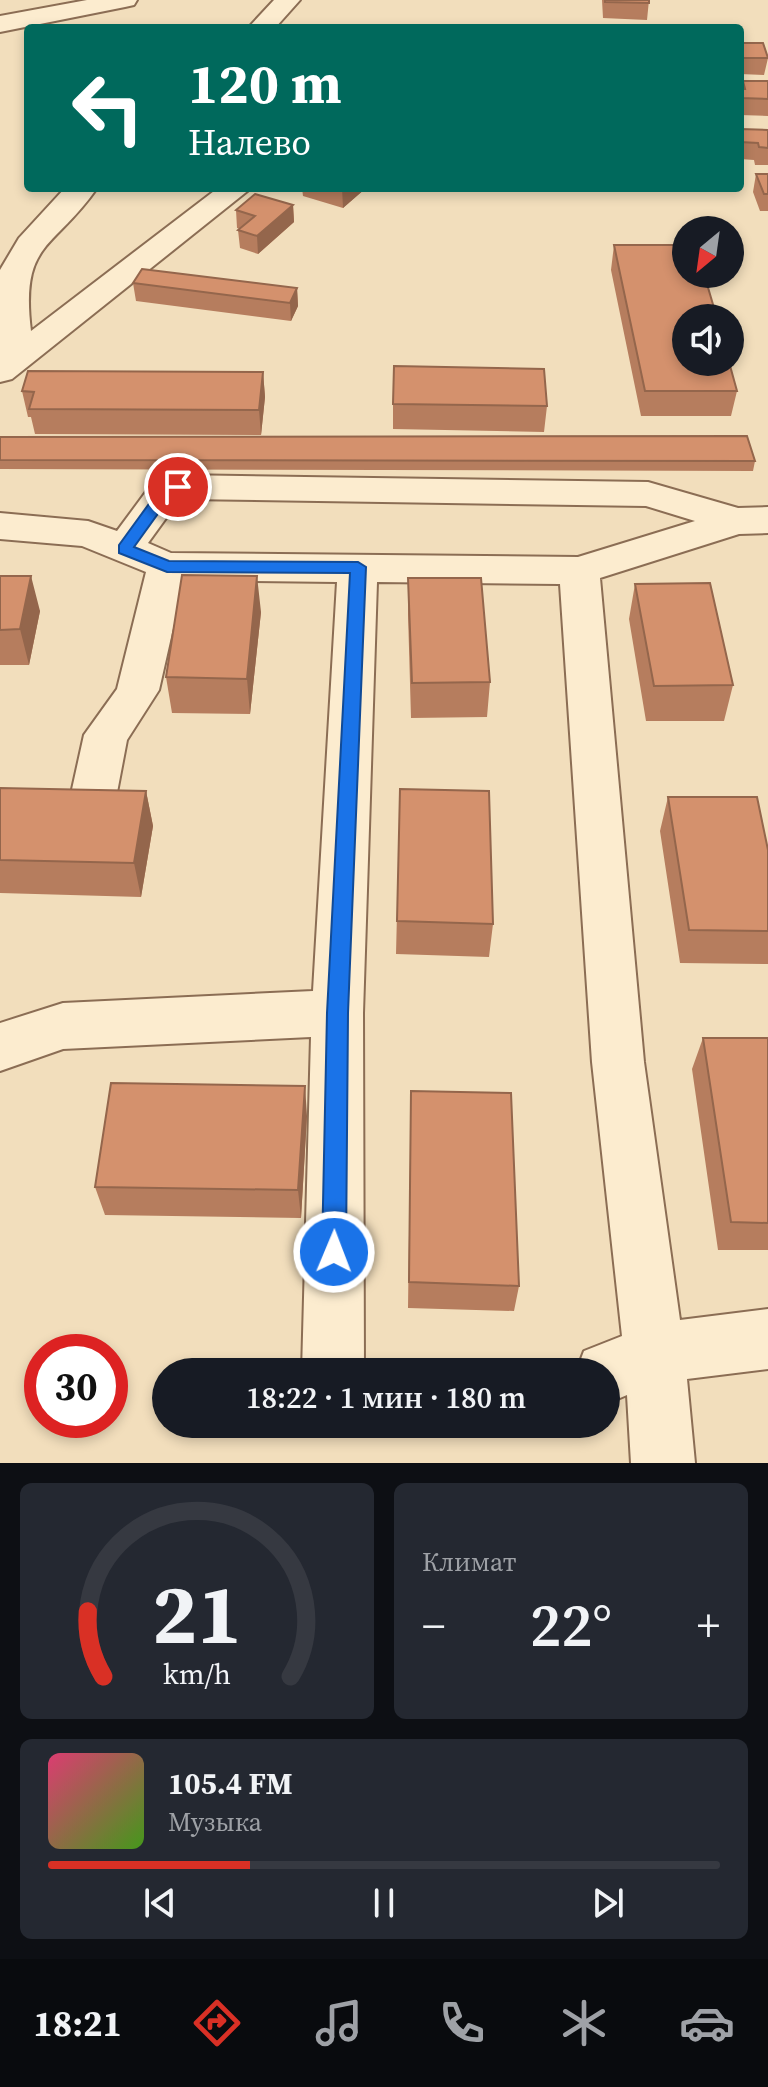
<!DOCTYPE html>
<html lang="ru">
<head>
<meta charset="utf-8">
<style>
	:root { --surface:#171b24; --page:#242831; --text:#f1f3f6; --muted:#9ea1a6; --line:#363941; --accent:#d93025 }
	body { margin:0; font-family:"Source Serif 4",serif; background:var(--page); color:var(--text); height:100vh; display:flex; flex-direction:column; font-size:30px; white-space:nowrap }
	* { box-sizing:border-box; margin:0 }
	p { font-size:26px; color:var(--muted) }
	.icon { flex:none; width:44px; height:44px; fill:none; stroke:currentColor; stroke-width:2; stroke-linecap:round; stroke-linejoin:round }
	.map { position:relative; height:1463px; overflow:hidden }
	.panel { display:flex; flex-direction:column; gap:20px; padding:20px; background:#0d0f14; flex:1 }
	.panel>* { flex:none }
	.hud { position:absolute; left:24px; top:24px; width:720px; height:168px; border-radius:8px; box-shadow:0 4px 12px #0003; background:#00695c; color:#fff; overflow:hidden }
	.needle { width:52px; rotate:209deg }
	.tools { position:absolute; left:672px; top:216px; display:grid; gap:16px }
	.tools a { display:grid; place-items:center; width:72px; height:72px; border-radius:50%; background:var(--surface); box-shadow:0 4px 12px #0003; font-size:40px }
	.speed { position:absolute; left:24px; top:1334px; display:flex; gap:16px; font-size:40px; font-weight:700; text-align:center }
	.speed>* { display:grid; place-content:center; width:104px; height:104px; border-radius:50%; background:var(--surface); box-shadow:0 4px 12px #0003; line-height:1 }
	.speed .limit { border:12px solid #d22; background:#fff; color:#111 }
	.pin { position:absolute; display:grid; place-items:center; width:68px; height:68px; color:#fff; margin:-34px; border:4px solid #fff; border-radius:50%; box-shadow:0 2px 8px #0007 }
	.me { position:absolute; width:88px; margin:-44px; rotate:1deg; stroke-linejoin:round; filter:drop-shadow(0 0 6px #0008) }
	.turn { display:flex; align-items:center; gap:28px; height:168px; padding:0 32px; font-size:36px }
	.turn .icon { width:104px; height:104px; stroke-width:2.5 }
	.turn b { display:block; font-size:56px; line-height:68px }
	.big { font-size:60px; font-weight:600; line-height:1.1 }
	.panel .tile { flex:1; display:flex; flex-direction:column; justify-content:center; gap:12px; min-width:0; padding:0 28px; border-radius:12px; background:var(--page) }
	.panel .dial { align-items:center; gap:0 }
	.dial svg { height:208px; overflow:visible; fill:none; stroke:var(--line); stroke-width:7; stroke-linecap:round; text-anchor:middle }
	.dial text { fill:var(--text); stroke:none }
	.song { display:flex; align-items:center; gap:24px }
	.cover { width:96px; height:96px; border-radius:12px; background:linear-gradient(135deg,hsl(340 70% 55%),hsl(100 70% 35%)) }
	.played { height:8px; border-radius:4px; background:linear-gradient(90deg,var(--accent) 30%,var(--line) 30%) }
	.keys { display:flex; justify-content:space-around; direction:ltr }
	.heat { display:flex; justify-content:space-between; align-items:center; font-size:44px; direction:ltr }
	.panel .tiles { flex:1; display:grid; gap:20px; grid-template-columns:1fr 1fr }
	.tile:last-child { grid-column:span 2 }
	.trip { position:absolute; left:152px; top:1358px; width:468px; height:80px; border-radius:40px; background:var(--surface); box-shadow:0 4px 12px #0003; font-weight:600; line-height:80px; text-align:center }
	.tabs { display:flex; height:128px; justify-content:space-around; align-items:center; background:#090b0e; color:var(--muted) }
	.tabs .icon { width:56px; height:56px }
	.tabs .active { color:var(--accent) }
	.tabs b { font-size:36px; color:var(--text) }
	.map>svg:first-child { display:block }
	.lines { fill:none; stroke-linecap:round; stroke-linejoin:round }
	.minor-casing { stroke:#8b6d54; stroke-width:4 }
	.minor { fill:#fceccf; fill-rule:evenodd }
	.wall { fill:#b67d5e }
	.shaded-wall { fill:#94664c }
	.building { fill:#d4916d; stroke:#94664c; stroke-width:2 }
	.route { fill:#1a73e8; stroke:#114b97; stroke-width:2 }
</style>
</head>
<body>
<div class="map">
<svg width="768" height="1463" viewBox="0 0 768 1463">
	<rect width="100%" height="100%" fill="#f2debc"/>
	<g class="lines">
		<g class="minor-casing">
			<path id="minor" d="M 87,0 L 137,0 L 134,5 L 125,7 L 0,32 L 0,16 Z
				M 274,0 L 300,0 L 275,28 L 248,28 Z
				M 65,188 L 97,188 C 54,250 20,241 31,331 L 218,188 L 250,189 L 12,379 L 0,382 L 0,270 L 19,238 Z
				M 178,475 L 648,482 L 738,508 L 768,507 L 768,533 L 739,534 L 600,578 L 644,1062 L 680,1320 L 768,1309 L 768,1369 L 687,1379 L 695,1463 L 631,1463 L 627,1395 L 606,1404 L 606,1372 L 576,1372 L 584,1351 L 622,1336 L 592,1062 L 560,584 L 377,582 L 363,1013 L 364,1372 L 302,1372 L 311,1037 L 63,1049 L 0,1071 L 0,1023 L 63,1003 L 313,991 L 337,582 L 184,580 L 159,690 L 127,740 L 115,803 L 108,816 L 92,821 L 76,816 L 69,803 L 84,735 L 117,689 L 146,572 L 82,546 L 0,539 L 0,513 L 88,521 L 117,531 L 151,485 ZM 184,499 L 646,506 L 695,521 L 578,557 L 171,553 L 148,543 L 177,503 Z"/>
		</g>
		<use href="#minor" class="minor"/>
	</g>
	<path class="wall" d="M 602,0 L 649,0 L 647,20 L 603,18 Z
		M 740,43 L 768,58 L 764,75 L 740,74 Z
		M 743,81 L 768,81 L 768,116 L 740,115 L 740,89 L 741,89 Z
		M 740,129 L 768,130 L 768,165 L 755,165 L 754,160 L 740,159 Z
		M 756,174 L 768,174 L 768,211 L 760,211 L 753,192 Z
		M 302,188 L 366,188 L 343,208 L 303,196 Z
		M 293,205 L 294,222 L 258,254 L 240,248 L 238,230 L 240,229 L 237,228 L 236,210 Z
		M 614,245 L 737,391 L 731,416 L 641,416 L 611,270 Z
		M 133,283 L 297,288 L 298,306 L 291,321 L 136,301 Z
		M 263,372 L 265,397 L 261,435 L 35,434 L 31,417 L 28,417 L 22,391 Z
		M 393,404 L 547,406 L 544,432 L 393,429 Z
		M 0,437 L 755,461 L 753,471 L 0,469 Z
		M 0,576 L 40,611 L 29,665 L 0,665 Z
		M 408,578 L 490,682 L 487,717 L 411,718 L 408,614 Z
		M 635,584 L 733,685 L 724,721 L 646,721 L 629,619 Z
		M 261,612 L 250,714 L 172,713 L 166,677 Z
		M 0,788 L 146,791 L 153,826 L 141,897 L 0,893 Z
		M 400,789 L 493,924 L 489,957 L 396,954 Z
		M 668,797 L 768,850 L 768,964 L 680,963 L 660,831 Z
		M 703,1038 L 768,1038 L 768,1250 L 718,1250 L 692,1069 Z
		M 411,1091 L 519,1286 L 514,1311 L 408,1308 Z
		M 307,1116 L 301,1218 L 105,1215 L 95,1187 Z"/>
	<path class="shaded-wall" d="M 342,188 L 366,188 L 343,208 Z
		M 293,205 L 294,222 L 258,254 L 257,236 Z
		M 297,288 L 298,306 L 291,321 L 290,303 Z
		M 263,372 L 265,397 L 261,435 L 259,410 Z
		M 31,576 L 40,611 L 29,665 L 20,629 Z
		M 257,576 L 261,612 L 250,714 L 247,679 Z
		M 146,791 L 153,826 L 141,897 L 134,863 Z
		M 305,1086 L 307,1116 L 301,1218 L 298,1190 Z"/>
	<path class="building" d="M 605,0 L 649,0 L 649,3 L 605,2 Z
		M 611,26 L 652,26 L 653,28 L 611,28 Z
		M 740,43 L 763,43 L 768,58 L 740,58 Z
		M 743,81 L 768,81 L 768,99 L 740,98 L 740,89 L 745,89 Z
		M 740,129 L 768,130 L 768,148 L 759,147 L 758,143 L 740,142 Z
		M 756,174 L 768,174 L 768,194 L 764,194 Z
		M 255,194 L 293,205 L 257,236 L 238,230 L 255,216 L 236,210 Z
		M 614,245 L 686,245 L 686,274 L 704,274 L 717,318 L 686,318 L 686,362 L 729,362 L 737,391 L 645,391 Z
		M 142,269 L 297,288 L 290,303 L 133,283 Z
		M 394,366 L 544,369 L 547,406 L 393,404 Z
		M 28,371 L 263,372 L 259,410 L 29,409 L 34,392 L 22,391 Z
		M 747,436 L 755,461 L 0,460 L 0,437 Z
		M 182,575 L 257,576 L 247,679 L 166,677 Z
		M 0,576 L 31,576 L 20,629 L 0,630 Z
		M 408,578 L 481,578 L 490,682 L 412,683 Z
		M 710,583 L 733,685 L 654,686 L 635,584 Z
		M 0,788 L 146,791 L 134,863 L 0,860 Z
		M 400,789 L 489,791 L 493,924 L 397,921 Z
		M 668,797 L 757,797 L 768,850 L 768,931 L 689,930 Z
		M 703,1038 L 768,1038 L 768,1223 L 731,1222 Z
		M 111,1083 L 305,1086 L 298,1190 L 95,1187 Z
		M 411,1091 L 511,1093 L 519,1286 L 409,1282 Z"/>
	<path class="route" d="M 178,482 L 184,483 L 184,490 L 170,497 L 134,547 L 169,561 L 358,562 L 366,567 L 348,1013 L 346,1252 L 343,1261 L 334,1264 L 326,1261 L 322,1252 L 327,1013 L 350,573 L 167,572 L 119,553 L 119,545 L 159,490 Z"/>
</svg>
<div class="tools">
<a><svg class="needle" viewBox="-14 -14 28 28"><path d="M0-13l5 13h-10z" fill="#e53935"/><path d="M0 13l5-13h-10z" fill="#9ea1a6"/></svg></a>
<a><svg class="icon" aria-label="sound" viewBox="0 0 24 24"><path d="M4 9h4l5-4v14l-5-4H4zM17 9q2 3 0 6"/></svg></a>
</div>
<div class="speed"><div class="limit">30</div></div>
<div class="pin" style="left:178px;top:487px;background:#d93025"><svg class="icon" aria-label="arrive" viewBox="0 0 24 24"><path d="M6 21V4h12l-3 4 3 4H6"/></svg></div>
<svg class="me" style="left:334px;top:1252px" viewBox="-20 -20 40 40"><circle r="17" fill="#1a73e8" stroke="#fff" stroke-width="3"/><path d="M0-11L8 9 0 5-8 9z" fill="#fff"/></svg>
<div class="trip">18:22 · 1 мин · 180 m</div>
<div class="hud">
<div class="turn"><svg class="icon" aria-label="left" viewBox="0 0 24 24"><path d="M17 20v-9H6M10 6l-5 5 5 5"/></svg><div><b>120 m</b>Налево</div></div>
</div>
</div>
<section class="panel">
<div class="tiles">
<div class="tile dial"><svg viewBox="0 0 100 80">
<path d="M14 69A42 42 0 1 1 86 69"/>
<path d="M14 69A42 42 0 0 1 8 44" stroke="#d93025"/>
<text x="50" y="56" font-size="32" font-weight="700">21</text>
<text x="50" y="72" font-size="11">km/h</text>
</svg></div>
<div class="tile"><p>Климат</p>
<div class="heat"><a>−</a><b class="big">22°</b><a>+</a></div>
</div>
<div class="tile">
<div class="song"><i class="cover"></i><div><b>105.4 FM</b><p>Музыка</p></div></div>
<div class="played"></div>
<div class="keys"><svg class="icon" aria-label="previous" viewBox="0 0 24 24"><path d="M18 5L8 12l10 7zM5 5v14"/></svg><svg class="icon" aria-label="pause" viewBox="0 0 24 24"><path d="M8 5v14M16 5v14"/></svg><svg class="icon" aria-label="next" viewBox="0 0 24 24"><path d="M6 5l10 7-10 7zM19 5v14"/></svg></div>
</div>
</div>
</section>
<nav class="tabs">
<b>18:21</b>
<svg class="icon active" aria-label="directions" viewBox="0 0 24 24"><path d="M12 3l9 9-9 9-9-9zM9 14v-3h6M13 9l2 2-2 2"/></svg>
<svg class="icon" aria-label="music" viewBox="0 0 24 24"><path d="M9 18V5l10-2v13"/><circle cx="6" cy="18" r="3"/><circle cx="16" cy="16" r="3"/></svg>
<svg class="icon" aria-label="phone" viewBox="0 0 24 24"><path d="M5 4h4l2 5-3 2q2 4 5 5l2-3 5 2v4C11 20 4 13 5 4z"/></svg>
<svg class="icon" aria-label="climate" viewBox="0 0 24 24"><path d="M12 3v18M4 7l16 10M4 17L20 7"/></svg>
<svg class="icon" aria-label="car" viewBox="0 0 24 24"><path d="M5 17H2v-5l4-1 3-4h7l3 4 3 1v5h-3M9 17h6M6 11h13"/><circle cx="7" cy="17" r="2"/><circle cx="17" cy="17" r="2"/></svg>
</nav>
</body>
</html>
